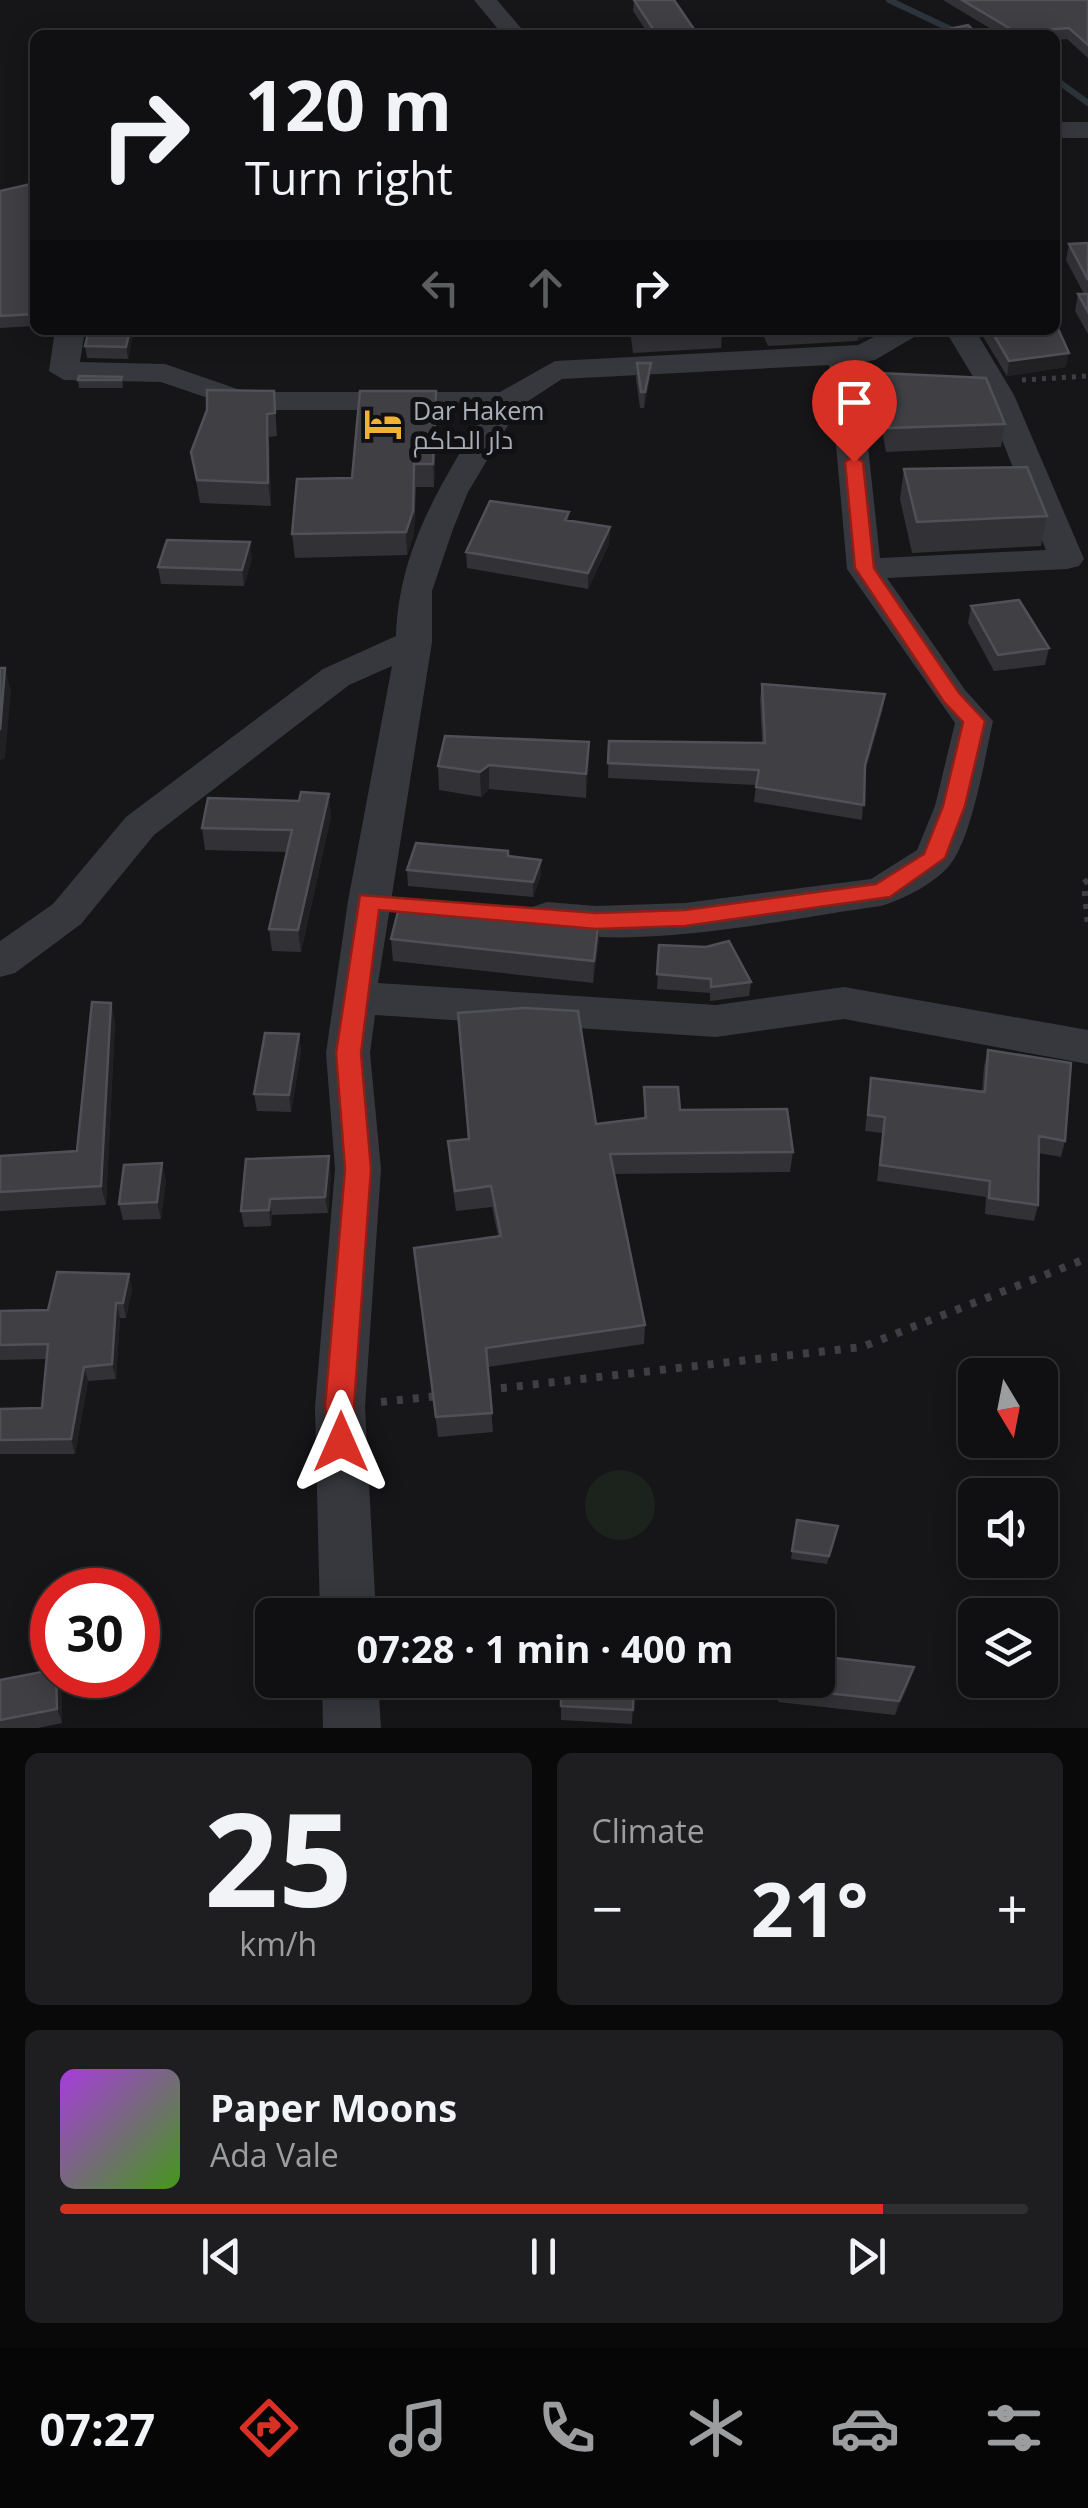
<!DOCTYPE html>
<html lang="en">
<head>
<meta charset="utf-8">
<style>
	:root { --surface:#101012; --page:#1e1e20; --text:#f1f3f6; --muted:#9c9d9f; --line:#303032; --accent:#d93025 }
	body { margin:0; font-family:"Open Sans",Cairo,sans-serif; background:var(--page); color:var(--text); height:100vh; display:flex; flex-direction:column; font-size:38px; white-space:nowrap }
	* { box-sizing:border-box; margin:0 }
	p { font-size:32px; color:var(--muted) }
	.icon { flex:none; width:55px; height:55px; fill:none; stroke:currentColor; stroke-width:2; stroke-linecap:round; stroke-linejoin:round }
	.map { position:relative; height:1728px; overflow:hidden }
	.drawer { display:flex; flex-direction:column; gap:25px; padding:25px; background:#09090a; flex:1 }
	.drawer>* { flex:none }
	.top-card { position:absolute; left:30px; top:30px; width:1030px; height:305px; border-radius:15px; box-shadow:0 5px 25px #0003,0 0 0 2px var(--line); background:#101012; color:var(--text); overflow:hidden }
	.needle { width:65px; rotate:170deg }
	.buttons { position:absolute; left:958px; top:1358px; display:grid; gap:20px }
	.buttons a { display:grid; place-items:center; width:100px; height:100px; border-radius:15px; background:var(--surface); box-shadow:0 5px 25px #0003,0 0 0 2px var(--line); font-size:50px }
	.speed { position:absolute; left:30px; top:1568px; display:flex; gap:20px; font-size:50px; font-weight:700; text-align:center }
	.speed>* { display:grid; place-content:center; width:130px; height:130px; border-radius:50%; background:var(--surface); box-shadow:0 5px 25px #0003,0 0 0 2px var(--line); line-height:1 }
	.speed .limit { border:15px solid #d22; background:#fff; color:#111 }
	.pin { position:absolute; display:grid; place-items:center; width:85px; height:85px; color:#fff; margin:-102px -42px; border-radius:50% 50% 50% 0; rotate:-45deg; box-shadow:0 0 10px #0007 }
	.pin .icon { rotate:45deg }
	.me { position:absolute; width:110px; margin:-55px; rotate:0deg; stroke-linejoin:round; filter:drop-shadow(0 0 8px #0008) }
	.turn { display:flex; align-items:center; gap:35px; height:210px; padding:0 50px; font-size:45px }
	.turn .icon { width:130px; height:130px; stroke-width:2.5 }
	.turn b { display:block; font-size:70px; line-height:85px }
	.lanes { display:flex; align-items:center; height:95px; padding:0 50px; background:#0003; justify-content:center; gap:50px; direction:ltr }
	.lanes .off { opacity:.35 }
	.big { font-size:75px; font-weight:700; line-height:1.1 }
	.drawer .card { flex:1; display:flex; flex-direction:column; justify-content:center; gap:15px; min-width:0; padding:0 35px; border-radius:15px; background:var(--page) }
	.drawer .dial { align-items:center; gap:0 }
	.dial b { font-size:130px; line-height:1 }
	.song { display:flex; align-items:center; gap:30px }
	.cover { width:120px; height:120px; border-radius:15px; background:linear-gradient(135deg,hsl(280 70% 55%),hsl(100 70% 35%)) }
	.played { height:10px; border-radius:5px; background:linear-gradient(90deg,var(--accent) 85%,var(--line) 85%) }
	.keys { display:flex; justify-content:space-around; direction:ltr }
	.heat { display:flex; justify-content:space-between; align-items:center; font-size:55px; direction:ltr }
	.drawer .tiles { flex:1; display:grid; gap:25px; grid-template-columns:1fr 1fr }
	.card:last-child { grid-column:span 2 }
	.trip { position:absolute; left:255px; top:1598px; width:580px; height:100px; border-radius:15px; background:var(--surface); box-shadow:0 5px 25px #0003,0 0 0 2px var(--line); font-weight:700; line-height:100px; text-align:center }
	.tab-bar { display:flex; height:160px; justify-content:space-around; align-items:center; background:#060607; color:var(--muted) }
	.tab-bar .icon { width:70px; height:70px }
	.tab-bar .active { color:var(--accent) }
	.tab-bar b { font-size:45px; color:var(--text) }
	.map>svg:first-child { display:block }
	.green { fill:#1c231d }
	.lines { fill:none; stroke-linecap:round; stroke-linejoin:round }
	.stream { stroke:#2c353c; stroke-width:6 }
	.path-far2 { stroke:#3d3f44; stroke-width:5; stroke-dasharray:4 6; stroke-linecap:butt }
	.path-far1 { stroke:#3d3f44; stroke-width:6; stroke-dasharray:5 8; stroke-linecap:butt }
	.path { stroke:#3d3f44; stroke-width:8; stroke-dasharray:6 10; stroke-linecap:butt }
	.minor { fill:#37383d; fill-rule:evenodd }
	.wall { fill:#323236 }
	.shaded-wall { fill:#212124 }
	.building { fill:#3f3f44; stroke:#4f5156; stroke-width:2.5 }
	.route { fill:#d93025; stroke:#8d1f18; stroke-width:2.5 }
	.labels { text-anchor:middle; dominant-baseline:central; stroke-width:10; stroke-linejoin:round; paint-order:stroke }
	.far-poi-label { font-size:25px; fill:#a8adb8; stroke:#111113; text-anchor:start }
</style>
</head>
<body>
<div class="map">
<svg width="1088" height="1728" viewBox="0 0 1088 1728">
	<rect width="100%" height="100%" fill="#161618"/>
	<path class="green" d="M585 1505a35 35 0 1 1 70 0a35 35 0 1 1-70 0Z"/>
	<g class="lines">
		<path class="stream" d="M 889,0 L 963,35
			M 1055,79 L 1088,103"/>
		<path class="path-far2" d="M 1022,380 L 1088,376"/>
		<path class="path-far1" d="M 1088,880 L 1084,883 L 1088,926"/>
		<path class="path" d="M 485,1390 L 862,1347 L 1088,1258
			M 381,1402 L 438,1396"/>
		<path class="minor" d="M 474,0 L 497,0 L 527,35 L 503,35 Z
			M 1055,122 L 1088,122 L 1088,138 L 1055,138 Z
			M 55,330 L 85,330 L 80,362 L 165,364 L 246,392 L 500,392 L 555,361 L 858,345 L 888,330 L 926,330 L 875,360 L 859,363 L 880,558 L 1046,550 L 984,395 L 945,330 L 975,330 L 1014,395 L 1084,559 L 1079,566 L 1067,569 L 887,578 L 965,690 L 993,721 C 985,757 972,839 949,866 C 935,883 902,900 881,906 C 783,919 627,955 532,927 L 526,917 L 532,907 L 547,902 L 596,906 L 685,903 L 871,879 L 917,850 L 935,806 L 955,723 L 847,569 L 829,365 L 562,379 L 519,407 L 468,492 L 453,529 L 432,591 L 432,642 L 378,983 L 716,1005 L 844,987 L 1088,1030 L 1088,1064 L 844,1019 L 716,1037 L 375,1015 L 370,1053 L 381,1169 L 365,1407 L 376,1615 L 320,1615 L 315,1407 L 335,1169 L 326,1053 L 348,901 L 392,666 L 349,685 L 154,835 L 81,924 L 15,973 L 0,977 L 0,941 L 53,904 L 126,817 L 323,669 L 396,636 C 399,548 441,484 486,410 L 243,410 L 161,382 L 64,380 L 49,371 Z
			M 322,1680 L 378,1680 L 381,1728 L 323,1728 Z"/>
	</g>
	<path class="wall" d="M 634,0 L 698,35 L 649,35 L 633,11 Z
		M 943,0 L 1088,0 L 1088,58 L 1067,39 L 1055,40 L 1055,35 L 1001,35 Z
		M 35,183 L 35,326 L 0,328 L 0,191 Z
		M 1088,243 L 1088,334 L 1075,311 L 1078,294 L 1084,294 L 1066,260 L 1069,244 Z
		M 89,330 L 134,330 L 128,359 L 87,358 L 85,346 Z
		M 630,330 L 722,330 L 721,348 L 633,353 Z
		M 761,330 L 880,330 L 857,341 L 768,346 Z
		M 979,330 L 1055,330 L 1066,367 L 1007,376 Z
		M 637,363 L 650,378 L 644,408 L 640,408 L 636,379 Z
		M 879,373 L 1005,424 L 1001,447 L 886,452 L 876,395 Z
		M 122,377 L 123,388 L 79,388 L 78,380 Z
		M 274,391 L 277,436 L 269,437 L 271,506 L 200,503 L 191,452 Z
		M 437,414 L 434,487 L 416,487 L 414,534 L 407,555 L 295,558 L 292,534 L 352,478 Z
		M 904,469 L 1047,516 L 1041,546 L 912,553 L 900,499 Z
		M 569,512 L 568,521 L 610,527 L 609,544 L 588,589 L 467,568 L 466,552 Z
		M 252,558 L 244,586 L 161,584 L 158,567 Z
		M 971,606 L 1049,648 L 1045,665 L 994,671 L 968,623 Z
		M 762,684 L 883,709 L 865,773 L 862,820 L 754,802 L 756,785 L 608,778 L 609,741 L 762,743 L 760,699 Z
		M 589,742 L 586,798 L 489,789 L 481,797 L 439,790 L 438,766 Z
		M 331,816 L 301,952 L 272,951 L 269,929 L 287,852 L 205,850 L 202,828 Z
		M 541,860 L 541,875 L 533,897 L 408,886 L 407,870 Z
		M 599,918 L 599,940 L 593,983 L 393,961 L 391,939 Z
		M 659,945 L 751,982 L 749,996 L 710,1001 L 710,993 L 657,989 Z
		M 111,1003 L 115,1022 L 106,1205 L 0,1211 L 0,1156 L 77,1151 Z
		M 458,1013 L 596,1124 L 644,1118 L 644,1087 L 680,1110 L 793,1152 L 790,1172 L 614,1174 L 645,1325 L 644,1344 L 488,1367 L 493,1432 L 438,1437 L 414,1248 L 498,1236 L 492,1207 L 456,1211 L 449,1161 L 448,1141 L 468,1139 Z
		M 299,1034 L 301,1051 L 291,1112 L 257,1111 L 254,1094 Z
		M 988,1050 L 1065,1141 L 1061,1157 L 1038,1153 L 1038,1205 L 1034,1221 L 985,1214 L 986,1197 L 877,1181 L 882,1133 L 865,1131 L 871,1078 L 982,1092 L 984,1066 Z
		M 331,1173 L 328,1213 L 272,1215 L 271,1226 L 244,1227 L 241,1211 Z
		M 166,1180 L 161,1219 L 123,1220 L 119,1204 Z
		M 132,1289 L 126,1318 L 120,1318 L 116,1379 L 88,1381 L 75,1454 L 0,1454 L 0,1409 L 42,1408 L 47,1359 L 0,1360 L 0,1311 L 48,1310 Z
		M 797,1520 L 838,1526 L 827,1564 L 791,1559 Z
		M 58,1675 L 61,1684 L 62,1723 L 38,1728 L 0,1728 L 0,1680 Z
		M 561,1680 L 634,1680 L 632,1724 L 561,1720 Z
		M 910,1682 L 895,1715 L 778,1702 L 780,1688 Z"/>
	<path class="shaded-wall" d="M 130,330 L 134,330 L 128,359 L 126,347 Z
		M 859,330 L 880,330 L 857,341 Z
		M 1069,353 L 1066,367 L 1007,376 L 1009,361 Z
		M 651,363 L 650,378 L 644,408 L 645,392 Z
		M 436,391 L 437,414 L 434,487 L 433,464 Z
		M 267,414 L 269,437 L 271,506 L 268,483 Z
		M 414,464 L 414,534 L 407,555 L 406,532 Z
		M 610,527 L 609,544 L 588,589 L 588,573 Z
		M 250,542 L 252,558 L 244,586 L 242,570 Z
		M 5,668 L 11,692 L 5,758 L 0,760 L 0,730 Z
		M 885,694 L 883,709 L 863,780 L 865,765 Z
		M 589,742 L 589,766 L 586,798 L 586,774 Z
		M 489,765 L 489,789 L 481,797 L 480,772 Z
		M 329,794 L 331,816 L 301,952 L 298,930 Z
		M 541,860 L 541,875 L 533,897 L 533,882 Z
		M 599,918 L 599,940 L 593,983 L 594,961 Z
		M 111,1003 L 115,1022 L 106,1205 L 101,1186 Z
		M 299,1034 L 301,1051 L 291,1112 L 289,1095 Z
		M 329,1156 L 331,1173 L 328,1213 L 325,1197 Z
		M 162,1163 L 166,1180 L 161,1219 L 157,1202 Z
		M 270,1199 L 272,1215 L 271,1226 L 269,1210 Z
		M 129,1274 L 132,1289 L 126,1318 L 123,1303 Z
		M 116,1303 L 120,1318 L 116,1379 L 112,1364 Z
		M 84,1367 L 88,1381 L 75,1454 L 71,1439 Z
		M 914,1667 L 910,1682 L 895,1715 L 899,1701 Z
		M 56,1675 L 58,1675 L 61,1684 L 62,1723 L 57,1709 Z"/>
	<path class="building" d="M 634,0 L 674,0 L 698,35 L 657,35 Z
		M 962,0 L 1088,0 L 1088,45 L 1069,28 L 1016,32 Z
		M 968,25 L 978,35 L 919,35 Z
		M 35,183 L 35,314 L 0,316 L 0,191 Z
		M 1088,243 L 1088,280 L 1069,244 Z
		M 1078,294 L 1088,294 L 1088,312 Z
		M 1055,322 L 1069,353 L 1009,361 L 991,330 L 1055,330 Z
		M 89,330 L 130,330 L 126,347 L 85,346 Z
		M 637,363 L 651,363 L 645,392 L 641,392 Z
		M 879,373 L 986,378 L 1005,424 L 889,428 Z
		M 79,376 L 122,377 L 121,380 L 78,380 Z
		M 207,390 L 274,391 L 275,413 L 267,414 L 268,483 L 197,480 L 191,452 L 207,410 Z
		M 360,391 L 436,391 L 433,464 L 414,464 L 413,511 L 406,532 L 292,534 L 297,479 L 352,478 Z
		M 1027,467 L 1047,516 L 917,522 L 904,469 Z
		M 490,501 L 569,512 L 565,520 L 610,527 L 588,573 L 466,552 Z
		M 167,540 L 250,542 L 242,570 L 158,567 Z
		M 1019,600 L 1049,648 L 998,655 L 971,606 Z
		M 0,668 L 5,668 L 0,730 Z
		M 762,684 L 885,694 L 865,765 L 864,805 L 756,787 L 759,770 L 608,763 L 609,741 L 765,743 Z
		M 445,736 L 589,742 L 586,774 L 489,765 L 480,772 L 438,766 Z
		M 301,792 L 329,794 L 298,930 L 269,929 L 292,830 L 202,828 L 208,798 L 299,801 Z
		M 416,843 L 508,851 L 508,856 L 541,860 L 533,882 L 407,870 Z
		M 401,900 L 599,918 L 594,961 L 391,939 Z
		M 729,941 L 751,982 L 711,987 L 711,979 L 657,974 L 659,945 L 706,947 Z
		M 92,1002 L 111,1003 L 101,1186 L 0,1192 L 0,1156 L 77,1151 Z
		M 524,1008 L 578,1011 L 596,1124 L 646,1118 L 644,1087 L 678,1087 L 680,1110 L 787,1109 L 793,1152 L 610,1154 L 645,1325 L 486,1348 L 492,1413 L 436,1417 L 414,1248 L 501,1236 L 491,1186 L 455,1191 L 448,1141 L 469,1139 L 458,1013 Z
		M 265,1033 L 299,1034 L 289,1095 L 254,1094 Z
		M 988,1050 L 1071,1063 L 1065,1141 L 1039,1136 L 1038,1205 L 989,1198 L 990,1181 L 880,1165 L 885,1117 L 868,1115 L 871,1078 L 985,1092 Z
		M 329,1156 L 325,1197 L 270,1199 L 269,1210 L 241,1211 L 246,1159 Z
		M 162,1163 L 157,1202 L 119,1204 L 124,1165 Z
		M 57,1272 L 129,1274 L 123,1303 L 116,1303 L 112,1364 L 84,1367 L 71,1439 L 0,1440 L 0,1409 L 42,1408 L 48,1344 L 0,1345 L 0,1311 L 48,1310 Z
		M 797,1520 L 838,1526 L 829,1556 L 792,1551 Z
		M 818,1656 L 914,1667 L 899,1701 L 780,1688 L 784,1680 L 818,1680 Z
		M 52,1670 L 52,1675 L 56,1675 L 57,1709 L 0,1720 L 0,1680 Z
		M 561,1680 L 634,1680 L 633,1710 L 561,1706 Z"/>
	<path class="route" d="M 854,456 L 863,462 L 874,568 L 959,693 L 985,721 L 965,806 L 945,858 L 890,897 L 685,926 L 596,929 L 379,910 L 361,1053 L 371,1169 L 354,1407 L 356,1442 L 351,1451 L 341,1455 L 331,1451 L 325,1407 L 345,1169 L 336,1053 L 360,895 L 596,913 L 685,910 L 876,884 L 924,854 L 943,806 L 963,722 L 944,702 L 855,568 L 845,462 Z"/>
	<defs>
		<g id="hotel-bare" transform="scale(3)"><path d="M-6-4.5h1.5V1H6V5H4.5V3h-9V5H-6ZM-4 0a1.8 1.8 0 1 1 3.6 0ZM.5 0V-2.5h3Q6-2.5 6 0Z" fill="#f2b134" stroke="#111113" stroke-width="2.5" paint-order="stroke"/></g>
	</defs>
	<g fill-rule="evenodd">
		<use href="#hotel-bare" x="383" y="424"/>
	</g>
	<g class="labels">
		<g class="far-poi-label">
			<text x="413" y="410">Dar Hakem<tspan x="413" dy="29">دار الحاكم</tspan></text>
		</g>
	</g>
</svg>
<div class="buttons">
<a><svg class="needle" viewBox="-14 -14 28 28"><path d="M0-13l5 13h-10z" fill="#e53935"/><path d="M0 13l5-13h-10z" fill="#9c9d9f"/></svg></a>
<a><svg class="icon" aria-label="sound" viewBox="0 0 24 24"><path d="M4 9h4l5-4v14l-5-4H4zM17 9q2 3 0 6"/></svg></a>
<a><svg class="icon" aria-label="layers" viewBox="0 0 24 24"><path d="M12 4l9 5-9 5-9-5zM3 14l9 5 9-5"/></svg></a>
</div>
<div class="speed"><div class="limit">30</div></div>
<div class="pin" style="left:854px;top:462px;background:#d93025"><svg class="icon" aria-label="arrive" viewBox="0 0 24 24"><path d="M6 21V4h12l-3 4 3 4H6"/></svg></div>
<svg class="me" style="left:341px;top:1442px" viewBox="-20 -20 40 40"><path d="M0-17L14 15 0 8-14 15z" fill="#d93025" stroke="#fff" stroke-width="4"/></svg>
<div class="trip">07:28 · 1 min · 400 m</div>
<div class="top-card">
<div class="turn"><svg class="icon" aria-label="right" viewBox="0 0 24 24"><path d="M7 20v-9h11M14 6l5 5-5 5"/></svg><div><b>120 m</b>Turn right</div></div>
<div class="lanes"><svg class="icon off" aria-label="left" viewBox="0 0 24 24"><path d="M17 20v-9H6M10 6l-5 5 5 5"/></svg><svg class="icon off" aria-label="ahead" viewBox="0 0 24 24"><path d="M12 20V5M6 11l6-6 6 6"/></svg><svg class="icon" aria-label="right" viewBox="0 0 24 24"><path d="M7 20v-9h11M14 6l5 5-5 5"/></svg></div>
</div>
</div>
<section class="drawer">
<div class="tiles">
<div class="card dial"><b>25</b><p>km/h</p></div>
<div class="card"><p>Climate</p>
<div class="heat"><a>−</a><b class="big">21°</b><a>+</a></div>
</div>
<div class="card">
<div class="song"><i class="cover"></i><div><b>Paper Moons</b><p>Ada Vale</p></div></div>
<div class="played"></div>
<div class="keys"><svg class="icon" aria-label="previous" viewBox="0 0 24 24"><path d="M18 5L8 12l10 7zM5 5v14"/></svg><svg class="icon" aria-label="pause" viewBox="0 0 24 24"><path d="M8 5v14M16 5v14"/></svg><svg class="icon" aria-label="next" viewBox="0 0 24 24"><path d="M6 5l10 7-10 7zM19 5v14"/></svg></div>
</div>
</div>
</section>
<nav class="tab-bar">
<b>07:27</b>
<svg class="icon active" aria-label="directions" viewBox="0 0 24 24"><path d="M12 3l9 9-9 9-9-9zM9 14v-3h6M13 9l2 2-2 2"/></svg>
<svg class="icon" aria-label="music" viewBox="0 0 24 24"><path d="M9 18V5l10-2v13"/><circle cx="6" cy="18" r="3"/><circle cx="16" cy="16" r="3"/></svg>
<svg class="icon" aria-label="phone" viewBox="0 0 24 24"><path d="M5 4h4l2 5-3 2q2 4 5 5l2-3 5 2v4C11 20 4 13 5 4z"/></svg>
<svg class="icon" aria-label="climate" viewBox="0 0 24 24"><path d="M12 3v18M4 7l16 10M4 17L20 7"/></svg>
<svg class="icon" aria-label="car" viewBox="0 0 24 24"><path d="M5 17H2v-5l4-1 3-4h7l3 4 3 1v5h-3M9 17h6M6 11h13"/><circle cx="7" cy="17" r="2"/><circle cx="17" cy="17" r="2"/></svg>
<svg class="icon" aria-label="filters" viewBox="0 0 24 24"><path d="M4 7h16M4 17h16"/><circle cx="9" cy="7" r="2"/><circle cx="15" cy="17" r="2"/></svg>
</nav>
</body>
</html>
